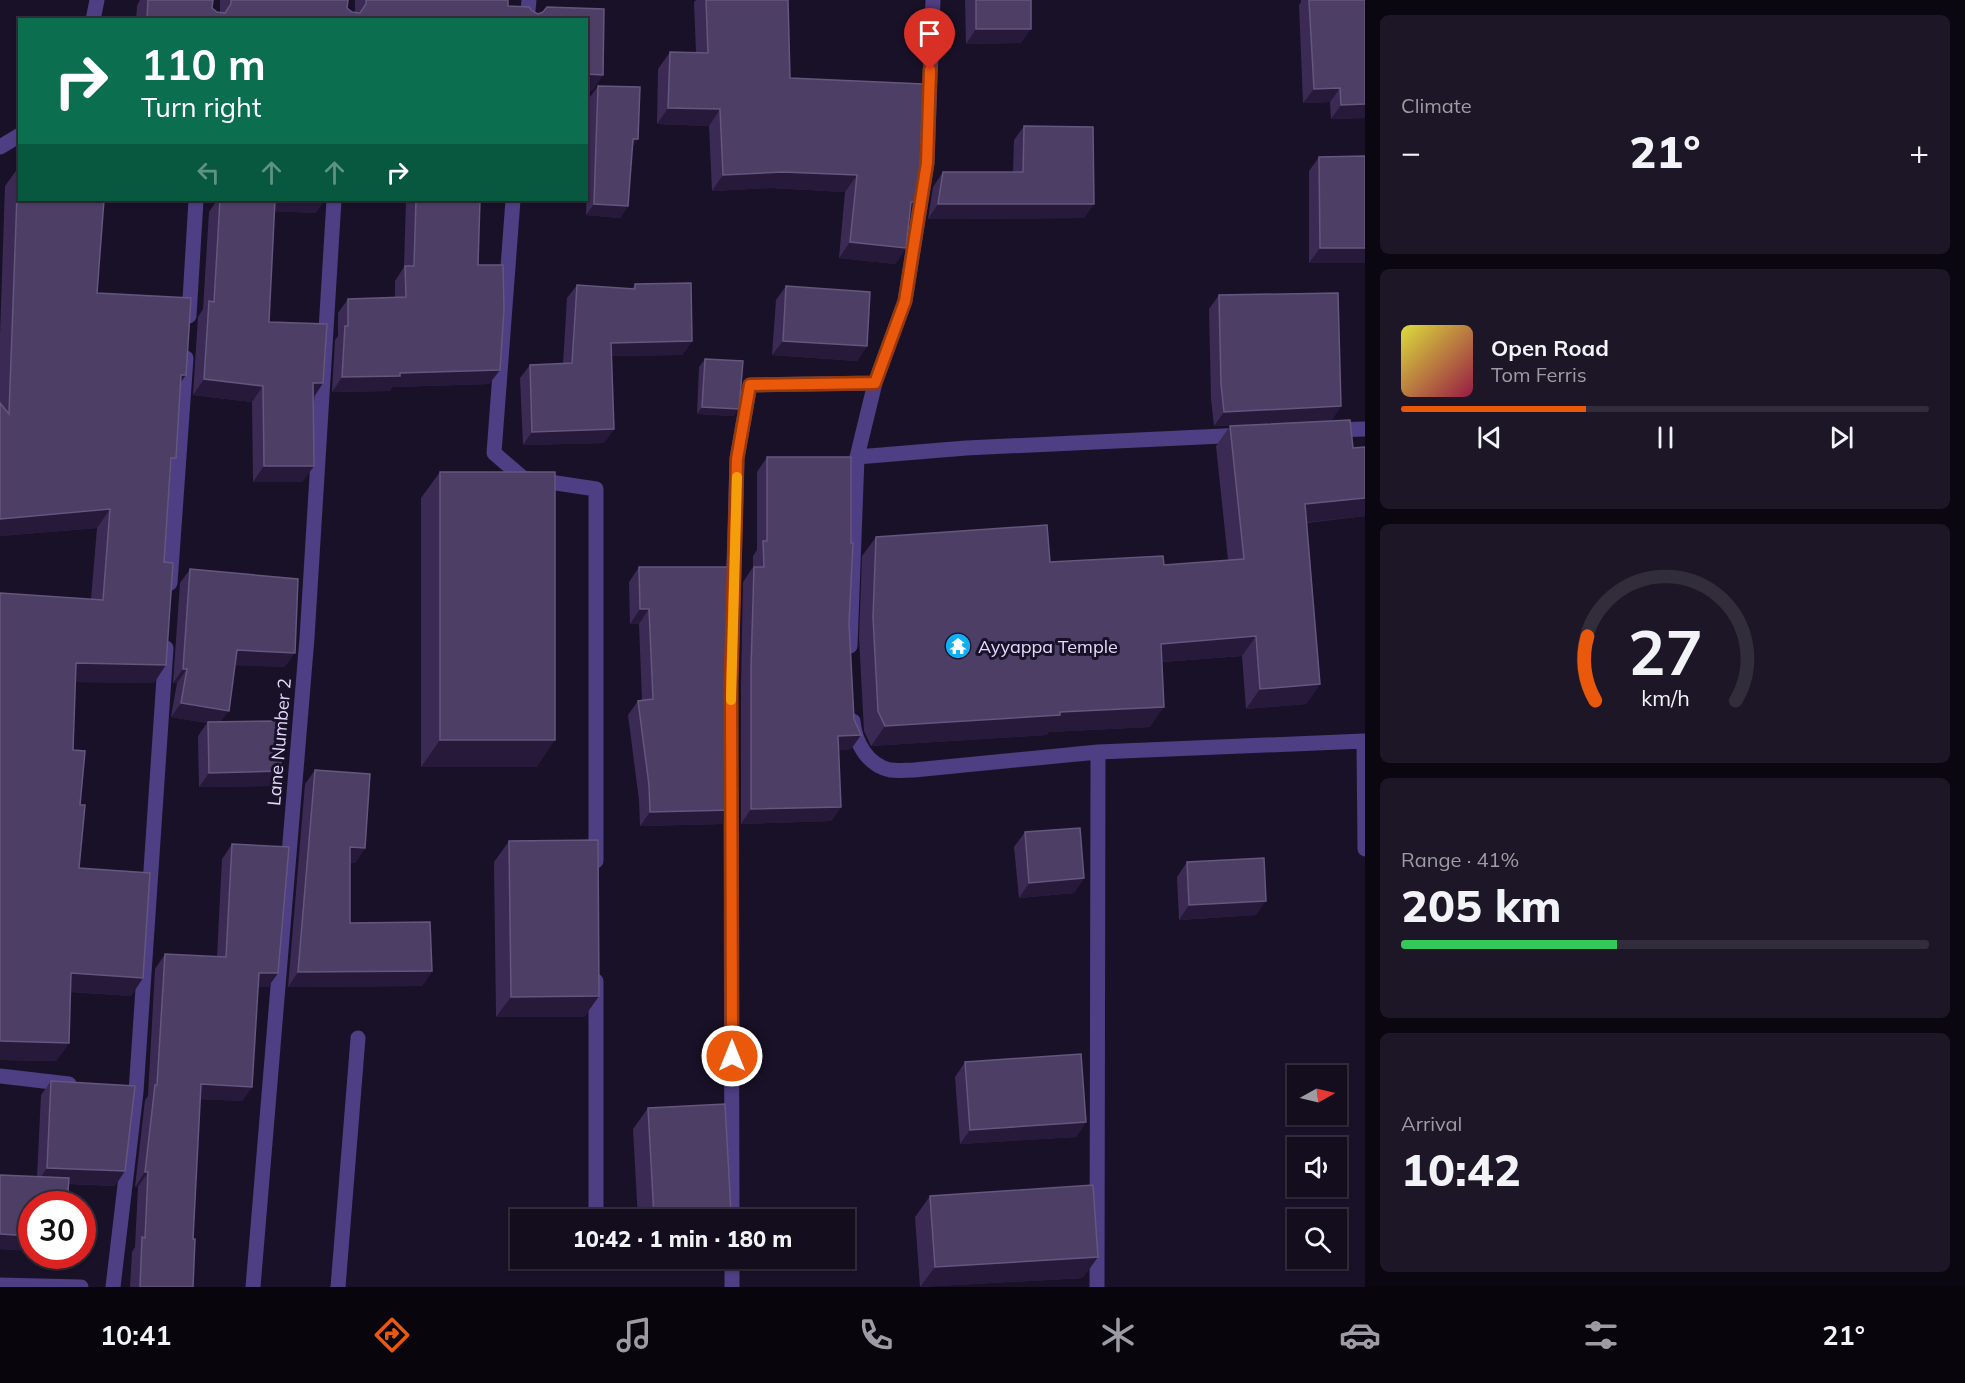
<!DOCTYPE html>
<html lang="en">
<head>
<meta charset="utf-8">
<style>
	:root { --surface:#130d1d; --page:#1c1626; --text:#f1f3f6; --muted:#9d9ca4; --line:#322d3b; --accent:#ea580c }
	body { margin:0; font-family:Mulish,sans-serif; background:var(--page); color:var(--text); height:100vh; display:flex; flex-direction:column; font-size:22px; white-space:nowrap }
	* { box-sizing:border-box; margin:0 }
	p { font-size:20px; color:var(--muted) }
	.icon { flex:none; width:33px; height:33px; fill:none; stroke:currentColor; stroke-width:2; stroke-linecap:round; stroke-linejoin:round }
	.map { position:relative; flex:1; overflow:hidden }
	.sheet { display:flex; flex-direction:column; gap:15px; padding:15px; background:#0a0710; width:600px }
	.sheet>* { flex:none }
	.top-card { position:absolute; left:18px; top:18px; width:570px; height:183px; border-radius:0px; box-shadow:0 2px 4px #0004,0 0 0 2px var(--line); background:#0b6e4f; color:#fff; overflow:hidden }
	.needle { width:39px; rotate:82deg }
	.tools { position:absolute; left:1287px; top:1065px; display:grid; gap:12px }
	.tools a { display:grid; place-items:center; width:60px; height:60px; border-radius:0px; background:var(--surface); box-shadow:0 2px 4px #0004,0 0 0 2px var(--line); font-size:30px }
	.speed { position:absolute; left:18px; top:1191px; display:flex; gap:12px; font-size:30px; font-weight:700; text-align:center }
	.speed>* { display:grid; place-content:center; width:78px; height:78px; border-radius:50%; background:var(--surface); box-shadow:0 2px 4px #0004,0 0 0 2px var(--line); line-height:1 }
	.speed .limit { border:9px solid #d22; background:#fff; color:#111 }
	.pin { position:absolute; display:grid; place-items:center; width:51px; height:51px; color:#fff; margin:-62px -26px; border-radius:50% 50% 50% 0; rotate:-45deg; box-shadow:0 0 6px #0007 }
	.pin .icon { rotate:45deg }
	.me { position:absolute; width:66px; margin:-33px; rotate:0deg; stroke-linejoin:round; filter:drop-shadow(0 0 4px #0008) }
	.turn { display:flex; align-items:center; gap:21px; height:126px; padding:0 24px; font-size:27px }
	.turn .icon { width:78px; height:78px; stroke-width:2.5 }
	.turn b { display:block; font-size:42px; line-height:51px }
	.lanes { display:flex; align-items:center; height:57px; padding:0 24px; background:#0003; justify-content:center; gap:30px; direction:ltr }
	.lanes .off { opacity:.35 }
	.big { font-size:45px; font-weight:800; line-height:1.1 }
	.sheet .tile { flex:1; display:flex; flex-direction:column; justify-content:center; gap:9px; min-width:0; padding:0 21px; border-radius:9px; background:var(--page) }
	.sheet .dial { align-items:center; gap:0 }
	.dial svg { height:156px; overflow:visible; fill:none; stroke:var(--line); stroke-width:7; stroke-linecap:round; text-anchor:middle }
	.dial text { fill:var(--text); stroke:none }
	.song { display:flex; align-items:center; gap:18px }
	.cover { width:72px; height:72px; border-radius:9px; background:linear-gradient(135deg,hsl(60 70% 55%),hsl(340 70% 35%)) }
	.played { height:6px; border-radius:3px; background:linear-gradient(90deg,var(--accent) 35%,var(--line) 35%) }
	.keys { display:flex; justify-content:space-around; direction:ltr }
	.heat { display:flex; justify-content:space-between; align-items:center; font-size:33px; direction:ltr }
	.charge { height:9px; border-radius:4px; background:linear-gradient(90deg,#34c759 41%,var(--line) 0) }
	.trip { position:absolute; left:510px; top:1209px; width:345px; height:60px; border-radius:0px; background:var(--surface); box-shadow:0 2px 4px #0004,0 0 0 2px var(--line); font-weight:800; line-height:60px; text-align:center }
	.tabs { display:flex; height:96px; justify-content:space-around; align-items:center; background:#08050c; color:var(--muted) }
	.tabs .icon { width:42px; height:42px }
	.tabs .current { color:var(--accent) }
	.tabs b { font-size:27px; color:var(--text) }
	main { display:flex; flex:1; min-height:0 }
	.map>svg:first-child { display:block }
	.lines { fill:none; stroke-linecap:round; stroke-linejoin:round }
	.minor { stroke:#4e3e83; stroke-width:15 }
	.wall { fill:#3b2b54 }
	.shaded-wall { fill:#26193a }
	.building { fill:#4d3e66; stroke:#65567e; stroke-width:1.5 }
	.route-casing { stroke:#983908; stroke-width:15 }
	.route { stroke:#ea580c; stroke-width:10 }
	.slow { stroke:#f59e0b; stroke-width:10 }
	.labels { text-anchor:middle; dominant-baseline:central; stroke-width:6; stroke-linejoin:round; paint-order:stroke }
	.poi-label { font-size:18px; fill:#e4d9fd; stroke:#191127; text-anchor:start }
	.street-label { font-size:18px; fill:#e4d9fd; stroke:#191127 }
</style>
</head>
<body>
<main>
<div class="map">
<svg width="1365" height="1287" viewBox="0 0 1365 1287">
	<rect width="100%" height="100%" fill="#191127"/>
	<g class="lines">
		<path class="minor" d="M 93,20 L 97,0
			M 527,20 L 529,0
			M 0,147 L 20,135
			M 513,200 L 494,453 L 523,478 L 596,489 L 596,861
			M 189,316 L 196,200
			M 1330,430 L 1365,429
			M 857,457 L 966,448 L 1244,435
			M 170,583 L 186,358
			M 850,646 L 857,457 L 875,383 L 905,301 L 927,163 L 933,0
			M 731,670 L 737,458 L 750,385 L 875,383
			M 853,721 C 855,742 867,765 890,770 C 898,771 906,770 914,770 L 1098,752 L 1097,1287
			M 1098,752 L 1364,741 L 1365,849
			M 731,790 L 732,1220
			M 596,981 L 596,1220
			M 0,1076 L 69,1084
			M 732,1258 L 732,1287
			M 0,1285 L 81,1287
			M 113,1287 L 136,1092 L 166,648
			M 253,1287 L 307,638 L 334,200
			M 338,1287 L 358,1038"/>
	</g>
	<path class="wall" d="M 140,0 L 213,0 L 212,8 L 217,12 L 220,13 L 220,0 L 348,0 L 347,8 L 352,12 L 355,13 L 355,0 L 508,0 L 508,6 L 529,7 L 532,11 L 538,14 L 543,12 L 547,7 L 604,9 L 603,75 L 592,91 L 586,91 L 586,20 L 136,20 L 137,6 Z
		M 696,0 L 788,0 L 790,78 L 909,217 L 906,248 L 895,264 L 839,258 L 845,192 L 771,188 L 712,191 L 709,126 L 657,124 L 658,69 L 670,52 L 696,53 L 694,2 Z
		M 965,0 L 1031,0 L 1021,43 L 966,44 Z
		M 1301,0 L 1365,0 L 1365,118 L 1331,119 L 1330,102 L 1303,103 L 1299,5 L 1301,2 Z
		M 598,86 L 632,147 L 628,206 L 620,218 L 586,215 L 590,97 Z
		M 1024,126 L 1094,204 L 1084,218 L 928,219 L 933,187 L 943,172 L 1013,172 L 1014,140 Z
		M 1365,156 L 1365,263 L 1309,263 L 1309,171 L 1319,157 Z
		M 18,168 L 97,293 L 180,384 L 171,465 L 154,683 L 75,682 L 73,750 L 80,805 L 79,868 L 143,978 L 131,996 L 70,992 L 69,1043 L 56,1061 L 0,1060 L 91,599 L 97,528 L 0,536 L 0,336 L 5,186 Z
		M 217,200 L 316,213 L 274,211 L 269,322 L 323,383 L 313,398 L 314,466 L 302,482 L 253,482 L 252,402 L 193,395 L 198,317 L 203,309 L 209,212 Z
		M 406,200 L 480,200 L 478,265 L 500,370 L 489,384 L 392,387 L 390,391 L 332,392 L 335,340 L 338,336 L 338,313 L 348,299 L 395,298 L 395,281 L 404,267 Z
		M 635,284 L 692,341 L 682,355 L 611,356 L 614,429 L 604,443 L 523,445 L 520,378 L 530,365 L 563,364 L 567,298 L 577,285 L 632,289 Z
		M 786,286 L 867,346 L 857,361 L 772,355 L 776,300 Z
		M 1219,295 L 1341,406 L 1331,421 L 1214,426 L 1211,399 L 1209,309 Z
		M 705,359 L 734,416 L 697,414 L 699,367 Z
		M 1230,426 L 1353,448 L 1365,447 L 1365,516 L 1306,523 L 1320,684 L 1306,704 L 1246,709 L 1242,656 L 1162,662 L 1150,727 L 1049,732 L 1046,735 L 871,746 L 864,731 L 859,637 L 862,556 L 876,537 L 1050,562 L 1164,565 L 1228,560 L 1216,446 Z
		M 767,457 L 849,623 L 854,719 L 861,735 L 851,749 L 838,750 L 841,807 L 831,821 L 741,824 L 741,683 L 743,582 L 753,567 L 753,556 L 757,550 L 757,472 Z
		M 440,472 L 537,767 L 421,767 L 421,498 Z
		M 639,567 L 731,668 L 732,810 L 722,824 L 640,826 L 639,800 L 628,715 L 638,701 L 642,700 L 639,624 L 630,624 L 629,582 Z
		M 190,569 L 285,667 L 235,665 L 221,722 L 270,786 L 199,787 L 198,736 L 207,723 L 171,717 L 177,683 L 173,683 L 180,583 Z
		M 315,770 L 365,848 L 355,863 L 350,863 L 350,923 L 432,971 L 422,986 L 288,987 L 305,784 Z
		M 1025,832 L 1084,878 L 1074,893 L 1019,898 L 1014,847 Z
		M 509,841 L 599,996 L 584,1017 L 496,1017 L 494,862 Z
		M 232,844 L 278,973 L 268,987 L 258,987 L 252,1087 L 242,1101 L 200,1099 L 193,1239 L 193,1287 L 130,1287 L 132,1252 L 135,1247 L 138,1187 L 135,1187 L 145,1100 L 148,1096 L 155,969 L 165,954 L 217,957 L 222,859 Z
		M 1187,862 L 1256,915 L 1179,920 L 1177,877 Z
		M 965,1062 L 1086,1122 L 1076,1137 L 960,1144 L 955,1077 Z
		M 51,1081 L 115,1186 L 69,1184 L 32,1251 L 0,1249 L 0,1175 L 37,1177 L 41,1095 Z
		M 648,1108 L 731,1213 L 727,1220 L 638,1220 L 633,1129 Z
		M 930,1196 L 1083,1278 L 920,1287 L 915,1217 Z"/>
	<path class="shaded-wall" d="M 976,29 L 1031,29 L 1021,43 L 966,44 Z
		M 586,74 L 603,75 L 592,91 L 586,91 Z
		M 1340,88 L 1330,102 L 1303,103 L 1314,89 Z
		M 1365,104 L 1365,118 L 1331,119 L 1341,105 Z
		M 668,108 L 720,109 L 709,126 L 657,124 Z
		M 633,139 L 638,139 L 630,151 Z
		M 783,172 L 857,175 L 845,192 L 771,188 L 712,191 L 723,175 Z
		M 272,200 L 325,200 L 316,213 L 264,211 Z
		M 911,202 L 920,202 L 908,219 Z
		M 594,204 L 628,206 L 620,218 L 586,215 Z
		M 938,204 L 1094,204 L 1084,218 L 928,219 Z
		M 850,242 L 906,248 L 895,264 L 839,258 Z
		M 1320,248 L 1365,248 L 1365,263 L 1309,263 Z
		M 692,341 L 682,355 L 601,356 L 611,343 Z
		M 783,341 L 867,346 L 857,361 L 772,355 Z
		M 500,370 L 489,384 L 392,387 L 390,391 L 332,392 L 342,377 L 400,373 Z
		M 181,375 L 186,375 L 173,393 Z
		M 204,379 L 263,386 L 252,402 L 193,395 Z
		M 313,383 L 323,383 L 312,400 Z
		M 1341,406 L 1331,421 L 1214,426 L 1224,412 Z
		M 702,407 L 739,409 L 734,416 L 697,414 Z
		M 614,429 L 604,443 L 523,445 L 532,432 Z
		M 264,466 L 314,466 L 302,482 L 253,482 Z
		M 1365,498 L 1365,516 L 1291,524 L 1305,504 Z
		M 110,509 L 97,528 L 0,536 L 0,519 Z
		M 640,609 L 649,609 L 639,624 L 630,624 Z
		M 1256,636 L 1242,656 L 1147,663 L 1161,644 Z
		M 237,650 L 295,653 L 285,667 L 227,665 Z
		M 76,663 L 166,665 L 154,683 L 63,682 Z
		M 183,669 L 187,669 L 177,683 L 173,683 Z
		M 1320,684 L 1306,704 L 1246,709 L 1260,689 Z
		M 181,703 L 229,711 L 218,725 L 208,722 L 207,723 L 171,717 Z
		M 1164,707 L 1150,727 L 1049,732 L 1046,735 L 871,746 L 885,726 L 1060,712 Z
		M 861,735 L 851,749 L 827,751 L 838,736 Z
		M 440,740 L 555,740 L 537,767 L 421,767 Z
		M 281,771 L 270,786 L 199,787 L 209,773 Z
		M 841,807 L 831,821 L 741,824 L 751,809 Z
		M 732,810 L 722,824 L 640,826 L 650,812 Z
		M 350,847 L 365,848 L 355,863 L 339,862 Z
		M 1084,878 L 1074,893 L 1019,898 L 1029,883 Z
		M 1266,901 L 1256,915 L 1179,920 L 1189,905 Z
		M 432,971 L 422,986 L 288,987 L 298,972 Z
		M 71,973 L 143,978 L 131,996 L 58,991 Z
		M 259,973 L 278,973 L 268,987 L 249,987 Z
		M 599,996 L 584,1017 L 496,1017 L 511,997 Z
		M 0,1041 L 69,1043 L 56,1061 L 0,1060 Z
		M 201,1084 L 252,1087 L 242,1101 L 191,1099 Z
		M 1086,1122 L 1076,1137 L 960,1144 L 970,1130 Z
		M 47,1168 L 125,1171 L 115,1186 L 37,1182 Z
		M 145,1172 L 148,1172 L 138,1187 L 135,1187 Z
		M 731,1213 L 727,1220 L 652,1220 L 654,1217 Z
		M 0,1234 L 32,1236 L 32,1251 L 0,1249 Z
		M 1098,1257 L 1083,1278 L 920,1287 L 935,1267 Z"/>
	<path class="building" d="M 148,0 L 213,0 L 212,8 L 217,12 L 225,13 L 231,4 L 231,0 L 348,0 L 347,8 L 352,12 L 360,13 L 366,4 L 366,0 L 508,0 L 508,6 L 529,7 L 532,11 L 538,14 L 543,12 L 547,7 L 604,9 L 603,75 L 586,74 L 586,20 L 147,20 Z
		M 706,0 L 788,0 L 790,78 L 923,84 L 920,171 L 925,171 L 920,202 L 911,202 L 906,248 L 850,242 L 857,175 L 783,172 L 723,175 L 720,109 L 668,108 L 670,52 L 708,53 Z
		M 976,0 L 1031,0 L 1031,29 L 976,29 Z
		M 1309,0 L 1365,0 L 1365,104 L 1341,105 L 1340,88 L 1314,89 Z
		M 598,86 L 640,87 L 638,139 L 633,139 L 628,206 L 594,204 Z
		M 1024,126 L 1093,127 L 1094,204 L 938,204 L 943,172 L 1023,172 Z
		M 1365,156 L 1365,248 L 1320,248 L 1319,157 Z
		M 18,168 L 20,168 L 20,200 L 104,200 L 97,293 L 191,298 L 186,375 L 181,375 L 176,458 L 171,458 L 164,562 L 173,563 L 166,665 L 76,663 L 73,750 L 85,751 L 80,805 L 85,805 L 79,868 L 150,873 L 143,978 L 71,973 L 69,1043 L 0,1041 L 0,593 L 103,600 L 110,509 L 0,519 L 0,403 L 9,414 Z
		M 220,200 L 275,200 L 269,322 L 327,324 L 323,383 L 313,383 L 314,466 L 264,466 L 263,386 L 204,379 L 209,301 L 214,302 Z
		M 416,200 L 480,200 L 478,265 L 503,265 L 504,310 L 500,370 L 400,373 L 400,376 L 342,377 L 345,326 L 348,326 L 348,299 L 406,297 L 405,266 L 414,266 Z
		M 691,283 L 692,341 L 611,343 L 614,429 L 532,432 L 530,365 L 572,363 L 577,285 L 635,289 L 635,284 Z
		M 786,286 L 870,292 L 867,346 L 783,341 Z
		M 1338,293 L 1341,406 L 1224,412 L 1221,384 L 1219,295 Z
		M 705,359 L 743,361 L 739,409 L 702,407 Z
		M 1350,420 L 1353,448 L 1365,447 L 1365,498 L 1305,504 L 1320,684 L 1260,689 L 1256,636 L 1161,644 L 1164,707 L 1060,712 L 1060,715 L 885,726 L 878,711 L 873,617 L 876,537 L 1047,525 L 1050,562 L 1163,556 L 1164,565 L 1244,559 L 1230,426 Z
		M 767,457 L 851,457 L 851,543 L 853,543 L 849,623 L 854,719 L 861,735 L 838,736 L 841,807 L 751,809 L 751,669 L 754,567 L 764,567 L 763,541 L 767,541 Z
		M 440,472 L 555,472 L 555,740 L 440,740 Z
		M 639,567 L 734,567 L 731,668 L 732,810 L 650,812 L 649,785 L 638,701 L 653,699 L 649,609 L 640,609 Z
		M 190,569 L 298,579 L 295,653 L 237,650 L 229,711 L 181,703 L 187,669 L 183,669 Z
		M 280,721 L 281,771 L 209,773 L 208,722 Z
		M 315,770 L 370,774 L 365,848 L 350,847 L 350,923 L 430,922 L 432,971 L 298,972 Z
		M 1080,828 L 1084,878 L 1029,883 L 1025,832 Z
		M 598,840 L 599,996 L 511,997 L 509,841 Z
		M 232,844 L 289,847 L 278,973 L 259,973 L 252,1087 L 201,1084 L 193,1239 L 195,1239 L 193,1287 L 140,1287 L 142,1237 L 145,1238 L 148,1172 L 145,1172 L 155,1085 L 157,1085 L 165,954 L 226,957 Z
		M 1264,858 L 1266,901 L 1189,905 L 1187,862 Z
		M 1081,1054 L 1086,1122 L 970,1130 L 965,1062 Z
		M 51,1081 L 135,1086 L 125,1171 L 47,1168 Z
		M 725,1104 L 731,1213 L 654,1217 L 648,1108 Z
		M 0,1175 L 69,1178 L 67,1204 L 32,1204 L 32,1236 L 0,1234 Z
		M 1093,1185 L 1098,1257 L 935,1267 L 930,1196 Z"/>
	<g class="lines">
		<g class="route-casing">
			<path id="route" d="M 732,1056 L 731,683 L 736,503 L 737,459 L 750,385 L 875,383 L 905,301 L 927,163 L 930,70"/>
		</g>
		<use href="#route" class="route"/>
		<path class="slow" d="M 731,700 L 737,477"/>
	</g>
	<defs>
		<g id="temple-disc" transform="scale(1.35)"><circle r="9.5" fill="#0fb0f3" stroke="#191127"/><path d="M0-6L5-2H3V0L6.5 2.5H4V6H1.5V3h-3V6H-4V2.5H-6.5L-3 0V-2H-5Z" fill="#fff"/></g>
	</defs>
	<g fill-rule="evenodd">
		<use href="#temple-disc" x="958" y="646"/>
	</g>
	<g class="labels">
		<g class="poi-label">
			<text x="978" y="646">Ayyappa Temple</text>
		</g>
		<g class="street-label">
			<text transform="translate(279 742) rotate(-85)">Lane Number 2</text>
		</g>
	</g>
</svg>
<div class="tools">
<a><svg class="needle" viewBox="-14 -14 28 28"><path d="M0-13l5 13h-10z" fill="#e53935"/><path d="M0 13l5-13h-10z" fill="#9d9ca4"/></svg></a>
<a><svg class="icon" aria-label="sound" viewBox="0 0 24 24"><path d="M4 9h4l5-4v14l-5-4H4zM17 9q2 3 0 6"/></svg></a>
<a><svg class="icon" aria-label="search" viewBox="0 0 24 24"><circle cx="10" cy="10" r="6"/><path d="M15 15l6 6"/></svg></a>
</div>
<div class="speed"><div class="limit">30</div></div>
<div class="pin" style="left:930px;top:70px;background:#d93025"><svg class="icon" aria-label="arrive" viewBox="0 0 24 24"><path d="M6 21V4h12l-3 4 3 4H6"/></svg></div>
<svg class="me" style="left:732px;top:1056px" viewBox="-20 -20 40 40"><circle r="17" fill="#ea580c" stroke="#fff" stroke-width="3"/><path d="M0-11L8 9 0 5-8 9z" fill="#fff"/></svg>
<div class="trip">10:42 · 1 min · 180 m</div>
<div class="top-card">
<div class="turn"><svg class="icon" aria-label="right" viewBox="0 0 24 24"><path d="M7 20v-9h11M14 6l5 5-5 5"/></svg><div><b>110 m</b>Turn right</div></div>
<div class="lanes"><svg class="icon off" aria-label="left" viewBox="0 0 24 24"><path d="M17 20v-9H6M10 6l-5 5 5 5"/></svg><svg class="icon off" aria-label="ahead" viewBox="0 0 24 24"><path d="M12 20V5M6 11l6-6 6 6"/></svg><svg class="icon off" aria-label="ahead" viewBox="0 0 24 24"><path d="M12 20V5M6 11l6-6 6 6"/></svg><svg class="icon" aria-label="right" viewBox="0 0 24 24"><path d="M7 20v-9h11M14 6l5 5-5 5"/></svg></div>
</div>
</div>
<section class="sheet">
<div class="tile"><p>Climate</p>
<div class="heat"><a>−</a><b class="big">21°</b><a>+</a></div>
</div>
<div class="tile">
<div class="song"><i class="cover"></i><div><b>Open Road</b><p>Tom Ferris</p></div></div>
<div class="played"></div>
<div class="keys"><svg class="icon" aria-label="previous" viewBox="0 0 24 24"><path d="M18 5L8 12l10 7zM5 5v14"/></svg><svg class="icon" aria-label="pause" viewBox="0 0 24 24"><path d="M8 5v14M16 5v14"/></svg><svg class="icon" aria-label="next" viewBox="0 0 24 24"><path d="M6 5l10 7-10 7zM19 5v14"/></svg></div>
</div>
<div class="tile dial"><svg viewBox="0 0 100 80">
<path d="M14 69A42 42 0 1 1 86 69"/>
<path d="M14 69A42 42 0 0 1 10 36" stroke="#ea580c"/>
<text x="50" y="56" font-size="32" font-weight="700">27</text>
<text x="50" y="72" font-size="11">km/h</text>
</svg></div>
<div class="tile"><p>Range · 41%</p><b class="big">205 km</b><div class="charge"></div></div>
<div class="tile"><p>Arrival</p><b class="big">10:42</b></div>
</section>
</main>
<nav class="tabs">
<b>10:41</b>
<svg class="icon current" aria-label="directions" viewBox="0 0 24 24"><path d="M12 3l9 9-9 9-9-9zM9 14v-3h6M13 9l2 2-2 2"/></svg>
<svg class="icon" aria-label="music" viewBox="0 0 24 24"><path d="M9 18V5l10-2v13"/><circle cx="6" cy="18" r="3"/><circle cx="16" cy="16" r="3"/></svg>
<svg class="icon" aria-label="phone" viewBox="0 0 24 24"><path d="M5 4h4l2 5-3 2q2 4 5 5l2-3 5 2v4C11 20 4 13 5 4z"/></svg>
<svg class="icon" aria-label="climate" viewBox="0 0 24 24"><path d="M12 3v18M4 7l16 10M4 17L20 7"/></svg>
<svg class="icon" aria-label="car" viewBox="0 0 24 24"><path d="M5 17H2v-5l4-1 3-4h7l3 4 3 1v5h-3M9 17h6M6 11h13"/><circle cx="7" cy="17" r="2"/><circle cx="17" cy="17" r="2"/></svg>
<svg class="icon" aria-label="filters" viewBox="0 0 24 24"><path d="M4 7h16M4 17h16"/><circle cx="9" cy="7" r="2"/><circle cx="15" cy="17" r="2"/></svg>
<b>21°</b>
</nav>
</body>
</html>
